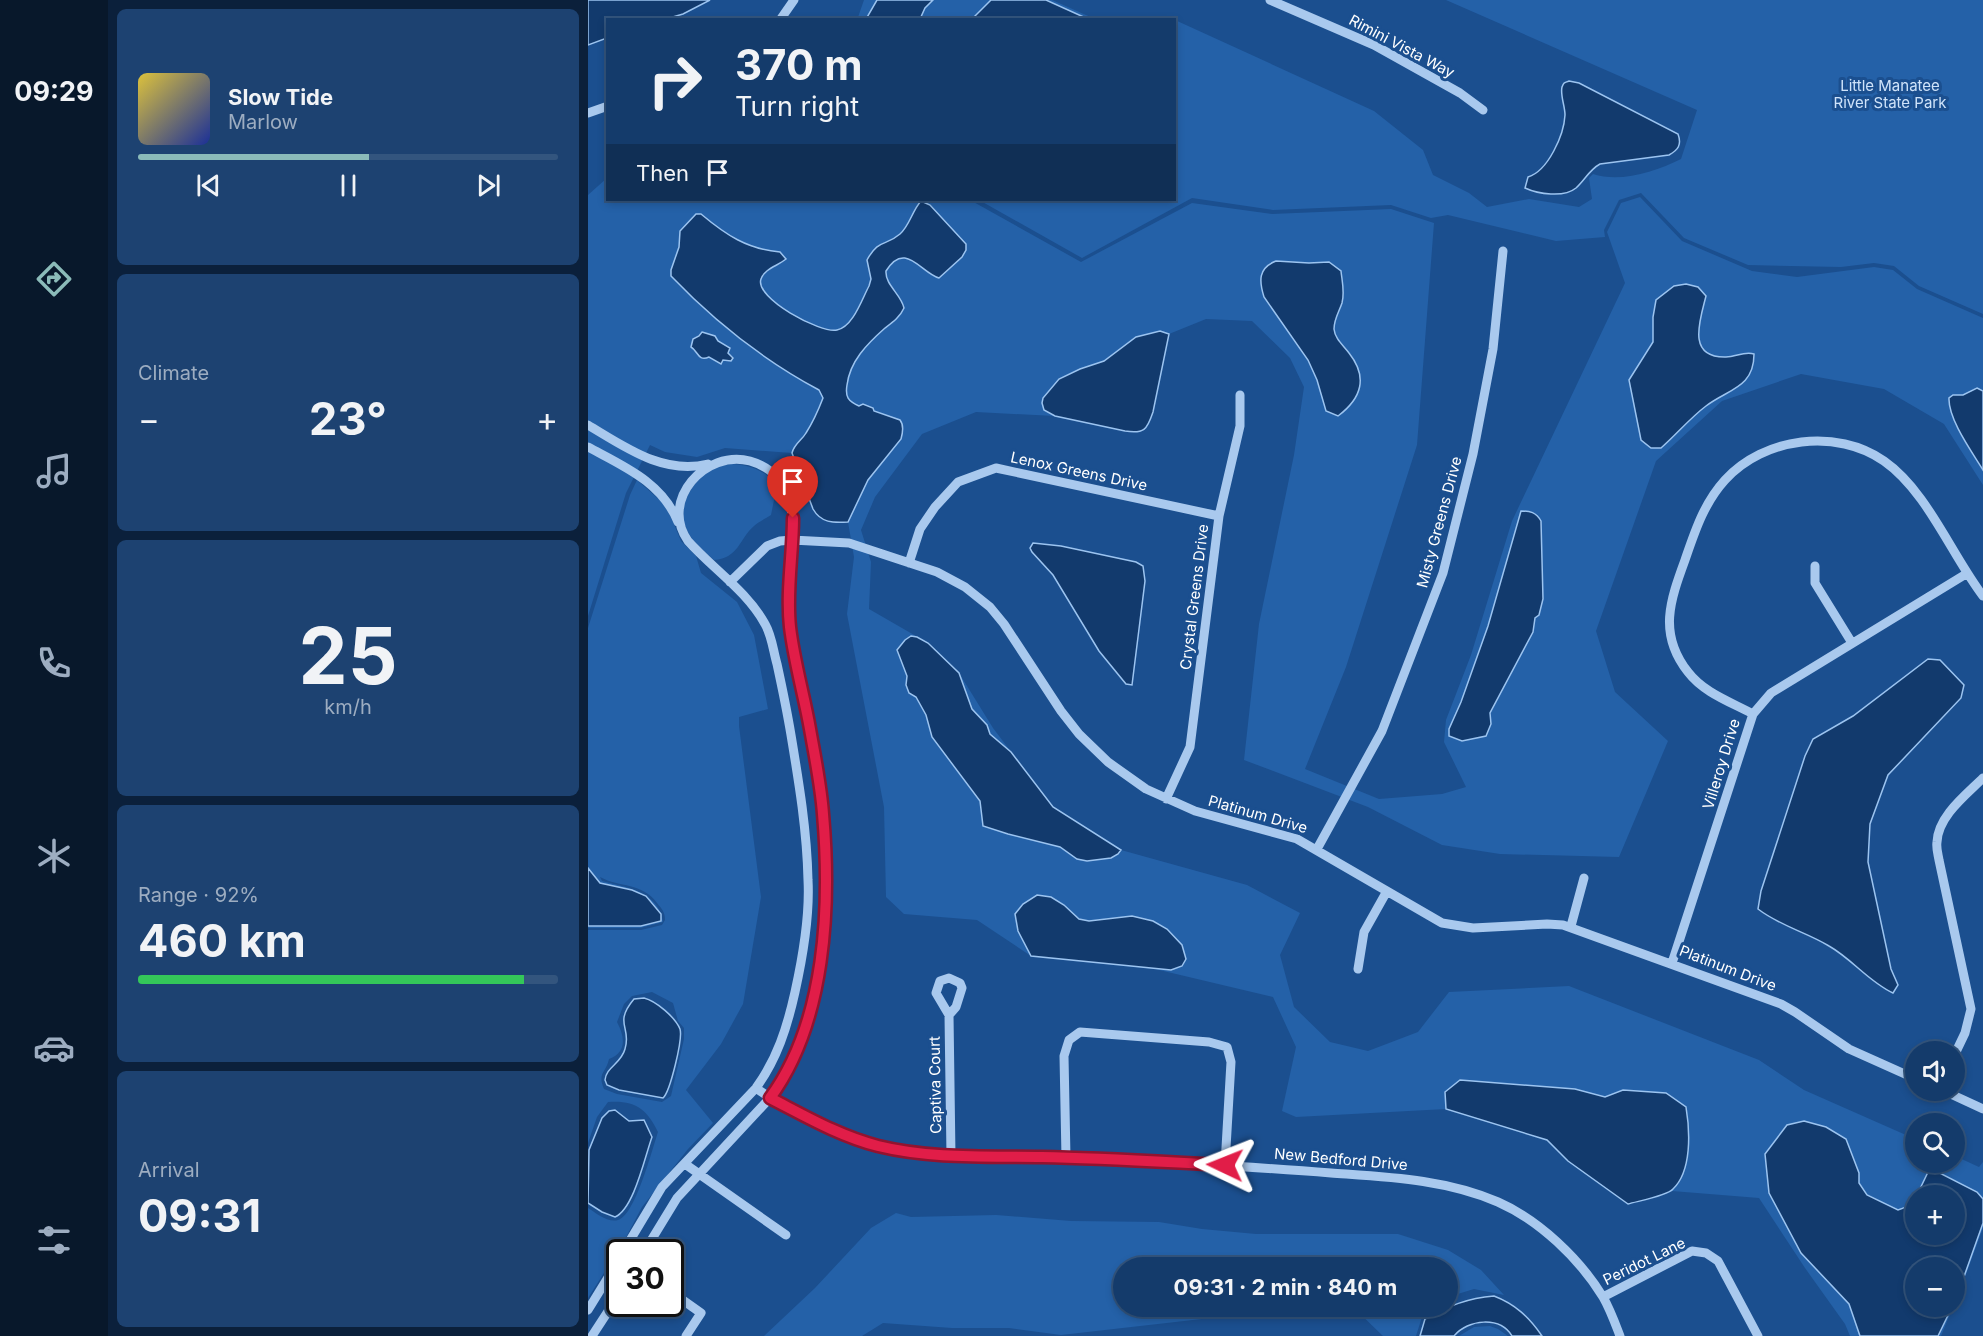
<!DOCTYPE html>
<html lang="en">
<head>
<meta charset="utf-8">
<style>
	:root { --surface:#143b6b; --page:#1d4271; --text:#f1f3f6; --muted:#9dadc1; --line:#33557e; --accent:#8bbbb9 }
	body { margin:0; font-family:Inter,sans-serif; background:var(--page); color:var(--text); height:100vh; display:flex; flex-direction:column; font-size:22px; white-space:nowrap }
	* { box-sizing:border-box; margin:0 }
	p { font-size:20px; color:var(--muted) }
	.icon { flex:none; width:33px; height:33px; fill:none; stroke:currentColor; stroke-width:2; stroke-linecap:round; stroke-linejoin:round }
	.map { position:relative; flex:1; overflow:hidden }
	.panel { display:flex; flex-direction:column; gap:9px; padding:9px; background:#0b203b; width:480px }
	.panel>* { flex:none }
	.top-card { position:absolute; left:18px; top:18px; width:570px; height:183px; border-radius:0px; box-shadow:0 3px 9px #0003,0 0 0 2px var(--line); background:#143b6b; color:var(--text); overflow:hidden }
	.fabs { position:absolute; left:1317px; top:1041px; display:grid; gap:12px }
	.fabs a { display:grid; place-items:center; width:60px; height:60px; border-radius:50%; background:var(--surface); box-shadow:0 3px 9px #0003,0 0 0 2px var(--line); font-size:30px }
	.speed { position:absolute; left:18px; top:1239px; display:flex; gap:12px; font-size:30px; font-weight:700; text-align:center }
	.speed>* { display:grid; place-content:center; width:78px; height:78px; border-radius:50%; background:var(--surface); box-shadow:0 3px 9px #0003,0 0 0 2px var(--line); line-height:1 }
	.speed .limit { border:3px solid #111; border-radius:9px; background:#fff; color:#111 }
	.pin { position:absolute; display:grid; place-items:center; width:51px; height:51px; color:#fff; margin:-62px -26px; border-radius:50% 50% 50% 0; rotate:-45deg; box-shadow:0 0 6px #0007 }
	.pin .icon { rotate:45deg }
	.me { position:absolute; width:66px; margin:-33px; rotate:272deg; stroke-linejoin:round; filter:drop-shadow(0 0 4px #0008) }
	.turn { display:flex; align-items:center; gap:21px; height:126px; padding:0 30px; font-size:27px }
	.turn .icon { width:78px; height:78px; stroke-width:2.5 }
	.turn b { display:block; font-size:42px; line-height:51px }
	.then { display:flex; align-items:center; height:57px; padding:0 30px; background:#0003; gap:12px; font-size:22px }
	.big { font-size:45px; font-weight:700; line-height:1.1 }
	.panel .widget { flex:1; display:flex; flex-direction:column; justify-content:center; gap:9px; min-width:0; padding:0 21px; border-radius:9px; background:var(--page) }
	.panel .dial { align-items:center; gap:0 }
	.dial b { font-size:78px; line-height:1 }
	.song { display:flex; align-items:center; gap:18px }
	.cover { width:72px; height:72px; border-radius:9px; background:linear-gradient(135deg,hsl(50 70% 55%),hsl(230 70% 35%)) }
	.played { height:6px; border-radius:3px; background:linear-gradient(90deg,var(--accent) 55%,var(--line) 55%) }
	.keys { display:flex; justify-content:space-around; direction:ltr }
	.heat { display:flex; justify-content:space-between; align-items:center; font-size:33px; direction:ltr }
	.charge { height:9px; border-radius:4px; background:linear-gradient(90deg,#34c759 92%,var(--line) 0) }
	.trip { position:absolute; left:525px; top:1257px; width:345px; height:60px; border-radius:30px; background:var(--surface); box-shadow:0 3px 9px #0003,0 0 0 2px var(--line); font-weight:700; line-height:60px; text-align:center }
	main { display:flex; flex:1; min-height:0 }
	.menu { display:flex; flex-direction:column; width:108px; justify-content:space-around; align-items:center; background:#08182b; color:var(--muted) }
	.menu .icon { width:42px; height:42px }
	.menu .selected { color:var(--accent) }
	.menu b { font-size:27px; color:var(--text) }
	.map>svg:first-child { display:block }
	.green { fill:#2461a8; fill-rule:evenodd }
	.water { fill:#123a6d; stroke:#9cc4f0; stroke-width:1.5 }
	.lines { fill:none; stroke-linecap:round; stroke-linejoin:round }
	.minor { stroke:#a9c9ee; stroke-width:9 }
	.route-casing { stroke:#92132f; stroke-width:15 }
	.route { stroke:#e11d48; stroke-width:10 }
	.labels { text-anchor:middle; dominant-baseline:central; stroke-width:6; stroke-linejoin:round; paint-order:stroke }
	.street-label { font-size:15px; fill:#fff; stroke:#1b4f8f }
	.park-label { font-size:15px; fill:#cfe3fa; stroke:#1b4f8f }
</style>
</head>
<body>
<main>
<nav class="menu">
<b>09:29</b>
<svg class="icon selected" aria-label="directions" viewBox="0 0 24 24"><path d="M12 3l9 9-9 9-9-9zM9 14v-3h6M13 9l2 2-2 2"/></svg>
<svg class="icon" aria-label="music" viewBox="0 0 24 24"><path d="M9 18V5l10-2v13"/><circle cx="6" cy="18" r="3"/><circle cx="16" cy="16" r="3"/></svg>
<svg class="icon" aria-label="phone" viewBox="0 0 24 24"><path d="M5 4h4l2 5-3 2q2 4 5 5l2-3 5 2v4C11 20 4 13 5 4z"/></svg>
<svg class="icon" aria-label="climate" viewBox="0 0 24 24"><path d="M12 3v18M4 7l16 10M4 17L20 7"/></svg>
<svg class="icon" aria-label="car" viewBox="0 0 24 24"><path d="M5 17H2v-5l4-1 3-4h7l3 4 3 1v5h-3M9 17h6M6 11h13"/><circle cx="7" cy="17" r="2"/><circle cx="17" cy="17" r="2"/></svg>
<svg class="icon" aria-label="filters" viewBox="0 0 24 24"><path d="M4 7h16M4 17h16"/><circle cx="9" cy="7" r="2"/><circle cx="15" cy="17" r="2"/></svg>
</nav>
<section class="panel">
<div class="widget">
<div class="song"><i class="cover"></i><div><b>Slow Tide</b><p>Marlow</p></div></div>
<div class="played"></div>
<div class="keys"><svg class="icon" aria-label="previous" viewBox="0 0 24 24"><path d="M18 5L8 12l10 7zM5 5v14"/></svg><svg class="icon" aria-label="pause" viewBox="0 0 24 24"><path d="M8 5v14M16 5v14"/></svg><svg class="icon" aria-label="next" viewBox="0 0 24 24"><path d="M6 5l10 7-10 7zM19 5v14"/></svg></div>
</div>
<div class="widget"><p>Climate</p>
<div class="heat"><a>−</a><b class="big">23°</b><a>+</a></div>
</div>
<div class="widget dial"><b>25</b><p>km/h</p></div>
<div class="widget"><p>Range · 92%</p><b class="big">460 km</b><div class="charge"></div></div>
<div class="widget"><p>Arrival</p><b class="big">09:31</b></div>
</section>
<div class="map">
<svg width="1395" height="1336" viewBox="0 0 1395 1336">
	<rect width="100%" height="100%" fill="#1b4f8f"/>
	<path class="green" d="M 276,0 L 464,0 L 507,19 L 269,20 Z
		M 858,0 L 1395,0 L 1395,314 L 1331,286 L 1306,266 L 1286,263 L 1253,267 L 1160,265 L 1096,238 L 1053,193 L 1031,200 L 1016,230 L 1017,237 L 968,241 L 860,215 L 843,218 L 803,205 L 685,210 L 604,198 L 494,258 L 391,200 L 586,200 L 587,20 L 786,111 L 835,150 L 845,175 L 881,193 L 899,207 L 941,199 L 991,207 L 1004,199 L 1001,178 L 1005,174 C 1032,183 1067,172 1093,159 L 1109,110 Z
		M 19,178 L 20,200 L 382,200 L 493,262 L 604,203 L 684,214 L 803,209 L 846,223 L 829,445 L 758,667 L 717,769 L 791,799 L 854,794 L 878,787 L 856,742 L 858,720 L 883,655 L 924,521 L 1037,283 L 1019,232 L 1033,203 L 1052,197 L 1094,241 L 1164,271 L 1209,277 L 1286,267 L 1305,270 L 1329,289 L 1395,318 L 1395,485 L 1356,424 L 1296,389 L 1213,374 L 1134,401 L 1068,461 L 1008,631 L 1027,692 L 1080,741 L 1031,857 L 912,854 L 854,845 L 780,807 L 656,760 L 671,624 L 706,455 L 716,387 L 702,358 L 664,321 L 618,319 L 581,334 L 561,423 L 552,432 L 467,416 L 388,412 L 334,434 L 287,497 L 273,530 L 283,562 L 281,609 L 340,643 L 371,673 L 405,728 L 465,807 L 533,850 L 659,885 L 712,913 L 692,955 L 706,1007 L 742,1042 L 780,1051 L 830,1032 L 861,992 L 981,986 L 1171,1060 L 1216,1090 L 1327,1139 L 1328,1162 L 1366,1162 L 1367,1156 L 1391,1167 L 1395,1162 L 1395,1228 L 1367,1304 L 1366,1268 L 1328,1268 L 1328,1306 L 1365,1307 L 1353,1336 L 1262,1336 L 1257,1324 L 1217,1268 L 1171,1198 L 1084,1191 L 1040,1204 L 980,1161 L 959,1140 L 858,1109 L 708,1117 L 694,1111 L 708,1047 L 685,997 L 567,969 L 443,956 L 389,920 L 316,914 L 298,897 L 296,807 L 259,614 L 266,557 L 260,522 L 242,522 L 229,516 L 204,453 L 137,448 L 109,457 L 77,452 L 62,445 L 38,493 L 0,616 L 0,195 ZM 1328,1196 L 1366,1196 L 1366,1234 L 1328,1234 Z
		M 143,464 C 161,465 177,470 189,485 L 183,515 C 177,519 170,522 166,526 C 151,539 151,558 126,560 C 116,551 103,541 98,528 C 88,505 107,476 129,467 C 133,465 139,465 143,464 Z
		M 49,480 L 74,502 L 83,517 L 93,541 L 108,556 L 113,573 L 149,602 L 166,635 L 180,709 L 151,717 L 151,726 L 173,897 L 155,1004 L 133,1044 L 98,1090 L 125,1123 L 100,1149 L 54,1207 L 35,1243 L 0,1298 L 0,1208 C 8,1213 20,1223 30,1220 C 47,1216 64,1150 70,1132 C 59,1109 47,1100 20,1102 L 9,1117 L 0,1143 L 0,930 L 53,930 L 74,925 L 77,920 C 77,912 74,909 69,903 C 54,882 32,888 12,877 L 14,881 C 40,888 70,891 75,922 L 52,928 L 0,928 L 0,628 L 42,495 ZM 64,992 L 85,1003 L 90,1021 L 96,1028 L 96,1039 L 83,1096 L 74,1102 L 29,1094 L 16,1089 C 9,1073 18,1073 21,1059 C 39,1052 37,1037 29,1022 L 36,1004 L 44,996 Z
		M 308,1213 L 323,1217 L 408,1215 L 483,1221 L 571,1222 L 614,1229 L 668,1234 L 810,1234 L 860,1250 L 893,1270 L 916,1295 L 886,1289 L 860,1297 L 860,1268 L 536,1268 L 536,1306 L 720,1307 L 473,1335 L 421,1328 L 364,1328 L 295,1323 L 274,1336 L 176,1336 L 227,1288 L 283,1228 Z
		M 765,1307 L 842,1307 L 834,1317 L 828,1336 L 795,1336 Z
		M 902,1326 L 910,1329 L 920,1336 L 871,1336 L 886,1327 Z"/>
	<path class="water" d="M 0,0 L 122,0 L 95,14 L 78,19 L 20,20 L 19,38 L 0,45 Z
		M 289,0 L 345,0 L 337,8 L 332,19 L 278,19 Z
		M 403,0 L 458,0 L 500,19 L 384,19 Z
		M 981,81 L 991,83 L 1090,134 C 1094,145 1090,150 1081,155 L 1012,164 C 1001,170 997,180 988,188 C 976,198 950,194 937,188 L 940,177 C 960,171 976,135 977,115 C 977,106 972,95 974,87 C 976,82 976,83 981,81 Z
		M 333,201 L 342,205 L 378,244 L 378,250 L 374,257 L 351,278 C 333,273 317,240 298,271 C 297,285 313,294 316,308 C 312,317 305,322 297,328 C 279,344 262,361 259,385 C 257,397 260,401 271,406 L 275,404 L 285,408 L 286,411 L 312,420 C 316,425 315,432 313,439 L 280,480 L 260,522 C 245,523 233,523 225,509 L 204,453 C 206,444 214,440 218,433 C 225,422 230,411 235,398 L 231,390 C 175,360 127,322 83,276 L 83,270 L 91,247 L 92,231 L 108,214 L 113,214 C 138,235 159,249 192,252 L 198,259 C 190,266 177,268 173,279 C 166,298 233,334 249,330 C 265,327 274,299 281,286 L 283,279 L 279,260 C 291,238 297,247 312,234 C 322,225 324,211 333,201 Z
		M 688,261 L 721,263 L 741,262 L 753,271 C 754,281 757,292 754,303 C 751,312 746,319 746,329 C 747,339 755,345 761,353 C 780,377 774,398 750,416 L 738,411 L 729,380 L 720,360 L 676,297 C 671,281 670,268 688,261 Z
		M 1098,284 L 1110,287 L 1118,296 C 1112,320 1098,358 1138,357 C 1148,357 1156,351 1166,354 C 1166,388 1140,389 1118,406 C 1102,418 1088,435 1073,448 L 1063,448 L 1053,440 L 1041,380 L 1065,342 L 1065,317 L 1068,300 L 1086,286 Z
		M 572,331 L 581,334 L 565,412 C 559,430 556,434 537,431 L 467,416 L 456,410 L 454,403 L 455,398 L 471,379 L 492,369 L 516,361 L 548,337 Z
		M 114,332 L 127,336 L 130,341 L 142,348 L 140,353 L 145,358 L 143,361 L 135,360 L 133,364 L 121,357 C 110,362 110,351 103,347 L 105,339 L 111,336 Z
		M 1389,388 L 1395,391 L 1395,470 C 1384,452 1360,419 1361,398 L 1365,395 L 1375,395 Z
		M 933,511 C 942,511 948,512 953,521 L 955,599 L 951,615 L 947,618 L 945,632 L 902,713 L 903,724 L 898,736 L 874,741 L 861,736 L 861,729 L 873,702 L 900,626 Z
		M 445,543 L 473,546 L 548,562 L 555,566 L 557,581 L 544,685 L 538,684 L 511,651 L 465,575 L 444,552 L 442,548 Z
		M 323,636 L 329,637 L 340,643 L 371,673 L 384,709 L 399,725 L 402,734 L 423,752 L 465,807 L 533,850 L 530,854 L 523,858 L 499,861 L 489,859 L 472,847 L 420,834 L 395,826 L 392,801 L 344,737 L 338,715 L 328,697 L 321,693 L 318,685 L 319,676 L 309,650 L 317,640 Z
		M 1340,659 L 1352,660 L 1376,685 L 1373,698 L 1300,775 L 1282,824 L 1280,862 L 1303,969 L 1310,985 L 1305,993 C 1281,982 1264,959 1241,946 C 1218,932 1192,926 1170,909 L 1173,891 L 1217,756 L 1225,739 L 1265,716 Z
		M 0,868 L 12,883 L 44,890 L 58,896 L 73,914 L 73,921 L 53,926 L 0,926 Z
		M 449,895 L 463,897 L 476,905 L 491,919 L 501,921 L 544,916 L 565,921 L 579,929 L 594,945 L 598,959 L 594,966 L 583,970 L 443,956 L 430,931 L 427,914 L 435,904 Z
		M 56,998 C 68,1001 87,1017 92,1029 C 95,1039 82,1092 75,1098 L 31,1090 L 19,1085 L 17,1080 C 18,1067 33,1064 37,1049 C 44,1027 25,1024 46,999 Z
		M 872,1080 L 987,1089 L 1017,1097 L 1035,1090 L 1078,1093 L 1098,1107 C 1102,1131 1104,1171 1085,1189 C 1079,1196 1050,1201 1040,1204 L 980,1161 L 959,1140 L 858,1109 L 857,1092 Z
		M 27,1110 L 41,1121 L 56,1120 L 64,1137 C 57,1156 46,1209 27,1217 L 14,1212 L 0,1203 L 1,1150 L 14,1118 L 21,1111 Z
		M 1216,1121 L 1238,1127 L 1258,1139 L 1271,1173 L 1271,1183 L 1279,1195 L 1310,1210 L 1324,1205 L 1327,1198 L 1328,1234 L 1366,1234 L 1366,1196 L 1329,1195 L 1342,1168 L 1389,1192 L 1395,1199 L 1395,1223 L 1367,1302 L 1366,1268 L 1328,1268 L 1328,1306 L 1364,1307 L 1350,1336 L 1272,1336 L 1261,1304 L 1213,1253 L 1181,1193 L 1177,1154 L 1199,1125 Z
		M 906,1296 C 927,1304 941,1317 954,1336 L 924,1336 C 912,1316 880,1319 866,1336 L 832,1336 L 837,1319 C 860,1306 880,1298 906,1296 Z"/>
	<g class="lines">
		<path class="minor" d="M 682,0 L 786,45 L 872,93 L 895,110
			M 192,20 L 206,0
			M 0,113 L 20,106
			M 0,425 C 37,447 75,475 120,464
			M 0,447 C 35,466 74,482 90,522
			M 321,563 L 332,529 L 347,507 L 370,482 L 408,468 L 631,516
			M 1227,566 L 1227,583 L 1264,643
			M 142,582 L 179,546 L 192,541 L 204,540 L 261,543 L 349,572 L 377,587 L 402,607 L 416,624 L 473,711 L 491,734 L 520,762 L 558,789 L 607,811 L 709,839 L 854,923 L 885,928 L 959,924 L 975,925 L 1193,1004 L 1207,1012 L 1261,1049 L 1328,1079
			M 1165,714 C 1143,702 1116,693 1100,672 C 1070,634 1082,601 1097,560 C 1107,531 1116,503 1137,480 C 1176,437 1249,428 1296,461 C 1339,491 1363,554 1395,596
			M 578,799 L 602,747 L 631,516 L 652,426 L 652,395
			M 729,849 L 794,731 L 855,573 L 885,454 L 905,349 L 915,251
			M 983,926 L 996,878
			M 1084,963 L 1165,714 L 1183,693 L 1378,574
			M 770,969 L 776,932 L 799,891
			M 361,1015 L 348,993 L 352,981 L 361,978 L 372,983 L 374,988 L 368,1007 L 361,1015 L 363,1156
			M 1366,1056 L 1377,1033 L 1383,1009 L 1351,860 C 1350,854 1348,848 1349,842 C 1350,816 1378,795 1395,778
			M 168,1088 C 201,1112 252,1138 292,1146 C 357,1161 425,1155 491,1158 C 575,1162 659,1166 743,1173 C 799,1177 857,1179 910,1202 C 951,1220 992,1259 1015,1297 C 1022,1309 1027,1323 1032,1336
			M 1354,1090 L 1395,1109
			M 478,1158 L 476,1056 L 481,1040 L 492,1032 L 621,1042 L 639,1047 L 643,1062 L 637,1165
			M 97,1164 L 198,1235
			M 35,1252 L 74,1187 L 168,1088 C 189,1059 199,1028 207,992 C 215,956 222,917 220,880 C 219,831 211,783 203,735 C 199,711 194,687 189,664 C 185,650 184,636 177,624 C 159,591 125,569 100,541 C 71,500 118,449 162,461 C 230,480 197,577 202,628 C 206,662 216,695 222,730 C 226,756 231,783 235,810 C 246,898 235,1025 182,1098 L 89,1198 L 56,1252
			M 82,1291 L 113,1313 L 98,1336
			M 1015,1297 L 1104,1251 L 1118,1253 L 1130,1261 L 1170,1336
			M 0,1310 L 32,1258
			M 4,1336 L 32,1293"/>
	</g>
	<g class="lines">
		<g class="route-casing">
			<path id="route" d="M 205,518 C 205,554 198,591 202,627 C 206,661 216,695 222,729 C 227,757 233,786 235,814 C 243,906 238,1022 182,1098 C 217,1116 251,1136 290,1146 C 343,1159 400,1156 454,1157 C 515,1158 576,1162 637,1165"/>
		</g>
		<use href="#route" class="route"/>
	</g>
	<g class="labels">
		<g class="street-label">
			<text transform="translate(814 46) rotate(28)">Rimini Vista Way</text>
			<text transform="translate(491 471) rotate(12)">Lenox Greens Drive</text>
			<text transform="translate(851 522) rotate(-75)">Misty Greens Drive</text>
			<text transform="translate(606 597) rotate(-83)">Crystal Greens Drive</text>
			<text transform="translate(1133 764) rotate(-73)">Villeroy Drive</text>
			<text transform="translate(670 814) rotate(16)">Platinum Drive</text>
			<text transform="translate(1140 968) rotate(21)">Platinum Drive</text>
			<text transform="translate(347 1085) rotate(-91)">Captiva Court</text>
			<text transform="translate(753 1159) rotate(5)">New Bedford Drive</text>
			<text transform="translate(1056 1261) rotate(-26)">Peridot Lane</text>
		</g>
		<g class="park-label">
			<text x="1302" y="85">Little Manatee<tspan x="1302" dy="17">River State Park</tspan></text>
		</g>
	</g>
</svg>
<div class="fabs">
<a><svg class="icon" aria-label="sound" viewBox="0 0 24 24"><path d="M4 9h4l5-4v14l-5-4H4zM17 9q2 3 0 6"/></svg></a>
<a><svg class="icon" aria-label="search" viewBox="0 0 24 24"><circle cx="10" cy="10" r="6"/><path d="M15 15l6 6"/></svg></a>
<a>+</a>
<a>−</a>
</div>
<div class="speed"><div class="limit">30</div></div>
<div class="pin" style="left:205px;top:518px;background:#d93025"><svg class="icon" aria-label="arrive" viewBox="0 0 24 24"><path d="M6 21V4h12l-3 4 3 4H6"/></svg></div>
<svg class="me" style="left:637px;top:1165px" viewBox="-20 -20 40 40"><path d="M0-17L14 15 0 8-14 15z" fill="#e11d48" stroke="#fff" stroke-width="4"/></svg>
<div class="trip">09:31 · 2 min · 840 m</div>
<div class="top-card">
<div class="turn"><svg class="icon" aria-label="right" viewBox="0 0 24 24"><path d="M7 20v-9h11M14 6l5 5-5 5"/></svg><div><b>370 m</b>Turn right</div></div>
<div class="then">Then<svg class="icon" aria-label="arrive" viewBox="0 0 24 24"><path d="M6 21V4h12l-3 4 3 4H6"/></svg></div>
</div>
</div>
</main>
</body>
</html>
